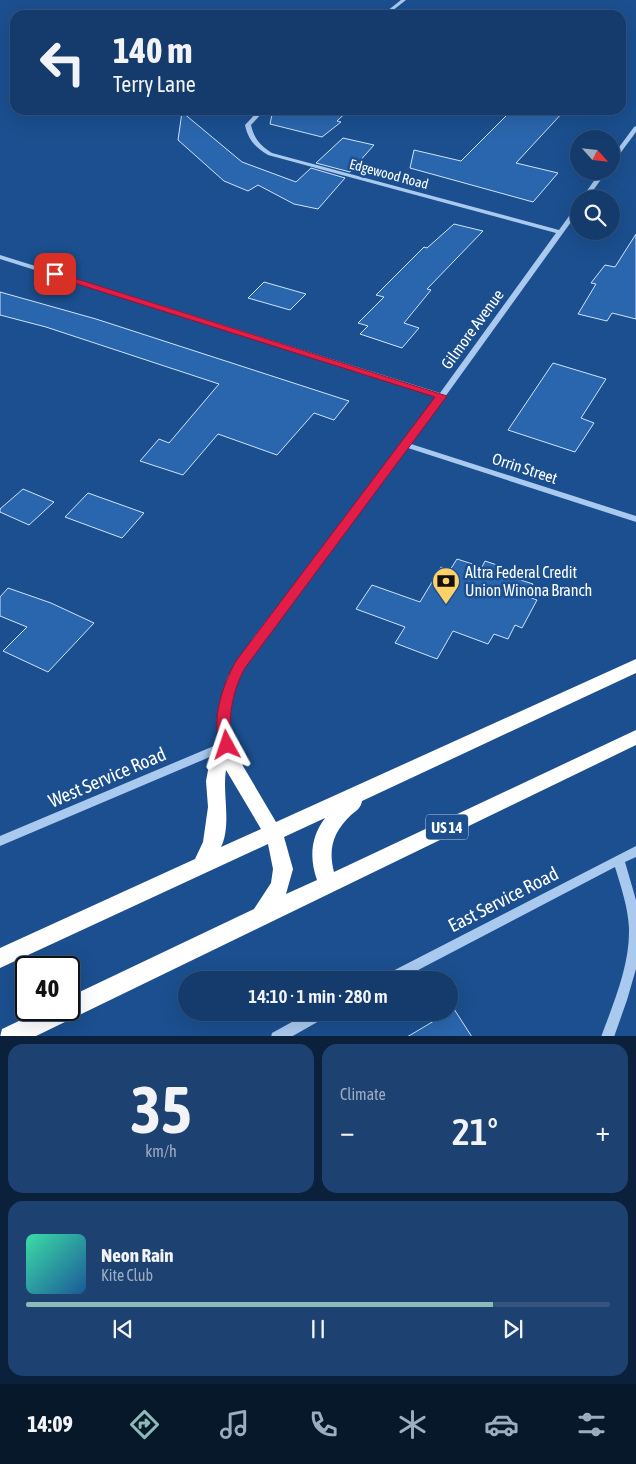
<!DOCTYPE html>
<html lang="en">
<head>
<meta charset="utf-8">
<style>
	:root { --surface:#143b6b; --page:#1d4271; --text:#f1f3f6; --muted:#9dadc1; --line:#33557e; --accent:#8bbbb9 }
	body { margin:0; font-family:"Asap Condensed",sans-serif; background:var(--page); color:var(--text); height:100vh; display:flex; flex-direction:column; font-size:19px; white-space:nowrap }
	* { box-sizing:border-box; margin:0 }
	p { font-size:16px; color:var(--muted) }
	.icon { flex:none; width:28px; height:28px; fill:none; stroke:currentColor; stroke-width:2; stroke-linecap:round; stroke-linejoin:round }
	.map { position:relative; height:1036px; overflow:hidden }
	.details { display:flex; flex-direction:column; gap:8px; padding:8px; background:#0b203b; flex:1 }
	.details>* { flex:none }
	.top-card { position:absolute; left:10px; top:10px; width:616px; height:105px; border-radius:15px; box-shadow:0 5px 20px #0002,0 0 0 1px var(--line); background:#143b6b; color:var(--text); overflow:hidden }
	.needle { width:32px; rotate:117deg }
	.fabs { position:absolute; left:570px; top:130px; display:grid; gap:10px }
	.fabs a { display:grid; place-items:center; width:50px; height:50px; border-radius:50%; background:var(--surface); box-shadow:0 5px 20px #0002,0 0 0 1px var(--line); font-size:25px }
	.speed { position:absolute; left:15px; top:956px; display:flex; gap:10px; font-size:25px; font-weight:700; text-align:center }
	.speed>* { display:grid; place-content:center; width:65px; height:65px; border-radius:50%; background:var(--surface); box-shadow:0 5px 20px #0002,0 0 0 1px var(--line); line-height:1 }
	.speed .limit { border:2px solid #111; border-radius:8px; background:#fff; color:#111 }
	.pin { position:absolute; display:grid; place-items:center; width:42px; height:42px; color:#fff; margin:-21px; border-radius:10px; box-shadow:0 2px 8px #0006 }
	.me { position:absolute; width:55px; margin:-28px; rotate:355deg; stroke-linejoin:round; filter:drop-shadow(0 0 4px #0008) }
	.turn { display:flex; align-items:center; gap:18px; height:105px; padding:0 20px; font-size:22px }
	.turn .icon { width:65px; height:65px; stroke-width:2.5 }
	.turn b { display:block; font-size:35px; line-height:42px }
	.big { font-size:38px; font-weight:600; line-height:1.1 }
	.details .widget { flex:1; display:flex; flex-direction:column; justify-content:center; gap:8px; min-width:0; padding:0 18px; border-radius:15px; background:var(--page) }
	.details .dial { align-items:center; gap:0 }
	.dial b { font-size:65px; line-height:1 }
	.song { display:flex; align-items:center; gap:15px }
	.cover { width:60px; height:60px; border-radius:8px; background:linear-gradient(135deg,hsl(160 70% 55%),hsl(210 70% 35%)) }
	.played { height:5px; border-radius:2px; background:linear-gradient(90deg,var(--accent) 80%,var(--line) 80%) }
	.keys { display:flex; justify-content:space-around; direction:ltr }
	.heat { display:flex; justify-content:space-between; align-items:center; font-size:28px; direction:ltr }
	.details .tiles { flex:1; display:grid; gap:8px; grid-template-columns:1fr 1fr }
	.widget:last-child { grid-column:span 2 }
	.trip { position:absolute; left:178px; top:971px; width:280px; height:50px; border-radius:25px; background:var(--surface); box-shadow:0 5px 20px #0002,0 0 0 1px var(--line); font-weight:600; line-height:50px; text-align:center }
	.dock { display:flex; height:80px; justify-content:space-around; align-items:center; background:#08182b; color:var(--muted) }
	.dock .icon { width:35px; height:35px }
	.dock .current { color:var(--accent) }
	.dock b { font-size:22px; color:var(--text) }
	.map>svg:first-child { display:block }
	.building { fill:#2a66ad; stroke:#cfe3fa }
	.lines { fill:none; stroke-linecap:round; stroke-linejoin:round }
	.minor { fill:#a9c9ee; fill-rule:evenodd }
	.highway { fill:#fff; fill-rule:evenodd }
	.route { fill:#e11d48; stroke:#92132f }
	.labels { text-anchor:middle; dominant-baseline:central; stroke-width:5; stroke-linejoin:round; paint-order:stroke }
	.far-street-label { font-size:14px; fill:#fff; stroke:#1b4f8f }
	.shield { fill:#1b4f8f; stroke:#bbcadd; stroke-width:1 }
	.shield-label { font-size:15px; font-weight:bold; fill:#fff }
	.street-label { font-size:16px; fill:#fff; stroke:#1b4f8f }
	.poi-label { font-size:16px; fill:#fff; stroke:#1b4f8f; text-anchor:start }
	.near-street-label { font-size:19px; fill:#fff; stroke:#1b4f8f }
</style>
</head>
<body>
<div class="map">
<svg width="636" height="1037" viewBox="0 0 636 1037">
	<rect width="100%" height="100%" fill="#1b4f8f"/>
	<path class="building" d="M 273,110 L 292,110 L 306,113 L 311,110 L 349,110 L 337,121 L 341,122 L 322,137 L 270,124 Z
		M 512,110 L 565,110 L 516,163 L 558,173 L 533,202 L 410,168 L 414,150 L 461,161 Z
		M 182,112 L 242,162 L 296,182 L 311,168 L 345,178 L 318,209 L 294,204 L 258,185 L 248,191 L 224,181 L 178,140 Z
		M 343,138 L 374,145 L 350,172 L 316,163 Z
		M 454,224 L 483,231 L 427,289 L 431,290 L 404,323 L 419,328 L 402,348 L 360,334 L 368,326 L 358,323 L 384,297 L 376,295 L 424,247 L 427,248 Z
		M 636,234 L 636,319 L 612,313 L 607,321 L 578,314 L 596,284 L 591,283 L 605,265 L 615,267 Z
		M 264,282 L 306,294 L 290,310 L 248,298 Z
		M 0,292 L 96,319 L 349,401 L 334,420 L 314,413 L 277,455 L 218,434 L 183,475 L 140,461 L 159,439 L 169,443 L 219,384 L 46,327 L 0,315 Z
		M 553,363 L 606,379 L 581,418 L 594,423 L 575,452 L 508,430 Z
		M 23,489 L 54,502 L 29,525 L 0,512 L 0,509 Z
		M 88,493 L 144,513 L 122,538 L 65,517 Z
		M 457,559 L 482,567 L 485,561 L 512,570 L 508,576 L 533,584 L 526,596 L 537,600 L 522,628 L 515,625 L 508,639 L 494,634 L 488,644 L 453,631 L 437,659 L 395,643 L 405,627 L 356,609 L 372,585 L 420,602 L 441,567 L 450,570 Z
		M 8,588 L 51,603 L 94,623 L 48,672 L 3,651 L 27,627 L 0,616 L 0,597 Z
		M 454,1009 L 472,1037 L 407,1037 L 449,1012 Z"/>
	<g class="lines">
		<path class="minor" d="M 401,0 L 406,0 L 387,15 L 382,15 Z
			M 259,110 L 265,110 L 251,125 C 254,139 261,146 272,153 L 559,230 L 577,205 L 579,204 L 579,211 L 411,444 L 636,516 L 636,522 L 408,448 L 259,644 L 236,682 L 230,714 L 229,736 L 232,745 L 231,748 L 0,846 L 0,836 L 221,743 L 219,736 L 220,714 L 227,678 L 253,638 L 403,443 L 437,397 L 0,259 L 0,255 L 440,393 L 556,233 L 268,155 C 256,148 248,140 245,125 Z
			M 636,126 L 636,132 L 613,163 L 611,164 L 611,158 L 634,127 Z
			M 601,171 L 607,171 L 587,199 L 581,199 Z
			M 636,846 L 636,857 L 625,862 L 636,900 L 636,969 L 627,1000 L 614,1037 L 601,1037 C 614,1002 630,965 629,928 C 628,907 621,887 615,867 L 399,980 L 381,980 L 383,976 Z
			M 310,1012 L 330,1012 L 328,1016 L 291,1037 L 271,1037 L 272,1033 Z"/>
		<path class="highway" d="M 636,659 L 636,673 L 362,801 C 361,808 356,811 351,815 C 333,832 328,849 334,872 L 636,730 L 636,745 L 34,1037 L 0,1037 L 2,1029 L 42,1010 L 69,1010 L 69,997 L 254,909 L 271,883 L 273,869 L 268,844 L 0,968 L 0,948 L 195,859 L 203,842 L 208,807 L 206,781 L 209,765 L 221,740 L 227,738 L 233,740 L 243,766 L 276,822 ZM 226,770 L 261,829 L 221,847 C 232,824 222,794 226,770 ZM 325,818 C 311,837 309,857 317,880 L 286,894 L 293,869 L 284,837 Z"/>
	</g>
	<path class="route" d="M 52,273 L 58,273 L 447,396 L 245,668 C 233,689 226,721 233,745 L 231,749 L 222,749 C 209,723 223,684 236,661 L 435,397 L 52,276 Z"/>
	<defs>
		<g id="bank-pin" transform="scale(1.4375)"><path d="M0 17L-7.5 6A9.5 9.5 0 1 1 7.5 6Z" fill="#ffd166" stroke="#1b4f8f"/><path d="M-6-4H6V4H-6ZM0-2.3a2.3 2.3 0 1 0 0 4.6a2.3 2.3 0 1 0 0-4.6Z" fill="#111"/></g>
	</defs>
	<g fill-rule="evenodd">
		<use href="#bank-pin" x="446" y="581"/>
	</g>
	<g class="labels">
		<g class="far-street-label">
			<text transform="translate(389 174) rotate(15)">Edgewood Road</text>
		</g>
		<rect class="shield" x="426" y="814.5" width="42" height="25" rx="4"/>
		<g class="shield-label">
			<text x="447" y="827">US 14</text>
		</g>
		<g class="street-label">
			<text transform="translate(472 329) rotate(-54)">Gilmore Avenue</text>
			<text transform="translate(525 468) rotate(18)">Orrin Street</text>
		</g>
		<g class="poi-label">
			<text x="465" y="572">Altra Federal Credit<tspan x="465" dy="18">Union Winona Branch</tspan></text>
		</g>
		<g class="near-street-label">
			<text transform="translate(107 777) rotate(-23)">West Service Road</text>
			<text transform="translate(503 899) rotate(-27)">East Service Road</text>
		</g>
	</g>
</svg>
<div class="fabs">
<a><svg class="needle" viewBox="-14 -14 28 28"><path d="M0-13l5 13h-10z" fill="#e53935"/><path d="M0 13l5-13h-10z" fill="#9dadc1"/></svg></a>
<a><svg class="icon" aria-label="search" viewBox="0 0 24 24"><circle cx="10" cy="10" r="6"/><path d="M15 15l6 6"/></svg></a>
</div>
<div class="speed"><div class="limit">40</div></div>
<div class="pin" style="left:55px;top:274px;background:#d93025"><svg class="icon" aria-label="arrive" viewBox="0 0 24 24"><path d="M6 21V4h12l-3 4 3 4H6"/></svg></div>
<svg class="me" style="left:227px;top:745px" viewBox="-20 -20 40 40"><path d="M0-17L14 15 0 8-14 15z" fill="#e11d48" stroke="#fff" stroke-width="4"/></svg>
<div class="trip">14:10 · 1 min · 280 m</div>
<div class="top-card">
<div class="turn"><svg class="icon" aria-label="left" viewBox="0 0 24 24"><path d="M17 20v-9H6M10 6l-5 5 5 5"/></svg><div><b>140 m</b>Terry Lane</div></div>
</div>
</div>
<section class="details">
<div class="tiles">
<div class="widget dial"><b>35</b><p>km/h</p></div>
<div class="widget"><p>Climate</p>
<div class="heat"><a>−</a><b class="big">21°</b><a>+</a></div>
</div>
<div class="widget">
<div class="song"><i class="cover"></i><div><b>Neon Rain</b><p>Kite Club</p></div></div>
<div class="played"></div>
<div class="keys"><svg class="icon" aria-label="previous" viewBox="0 0 24 24"><path d="M18 5L8 12l10 7zM5 5v14"/></svg><svg class="icon" aria-label="pause" viewBox="0 0 24 24"><path d="M8 5v14M16 5v14"/></svg><svg class="icon" aria-label="next" viewBox="0 0 24 24"><path d="M6 5l10 7-10 7zM19 5v14"/></svg></div>
</div>
</div>
</section>
<nav class="dock">
<b>14:09</b>
<svg class="icon current" aria-label="directions" viewBox="0 0 24 24"><path d="M12 3l9 9-9 9-9-9zM9 14v-3h6M13 9l2 2-2 2"/></svg>
<svg class="icon" aria-label="music" viewBox="0 0 24 24"><path d="M9 18V5l10-2v13"/><circle cx="6" cy="18" r="3"/><circle cx="16" cy="16" r="3"/></svg>
<svg class="icon" aria-label="phone" viewBox="0 0 24 24"><path d="M5 4h4l2 5-3 2q2 4 5 5l2-3 5 2v4C11 20 4 13 5 4z"/></svg>
<svg class="icon" aria-label="climate" viewBox="0 0 24 24"><path d="M12 3v18M4 7l16 10M4 17L20 7"/></svg>
<svg class="icon" aria-label="car" viewBox="0 0 24 24"><path d="M5 17H2v-5l4-1 3-4h7l3 4 3 1v5h-3M9 17h6M6 11h13"/><circle cx="7" cy="17" r="2"/><circle cx="17" cy="17" r="2"/></svg>
<svg class="icon" aria-label="filters" viewBox="0 0 24 24"><path d="M4 7h16M4 17h16"/><circle cx="9" cy="7" r="2"/><circle cx="15" cy="17" r="2"/></svg>
</nav>
</body>
</html>
